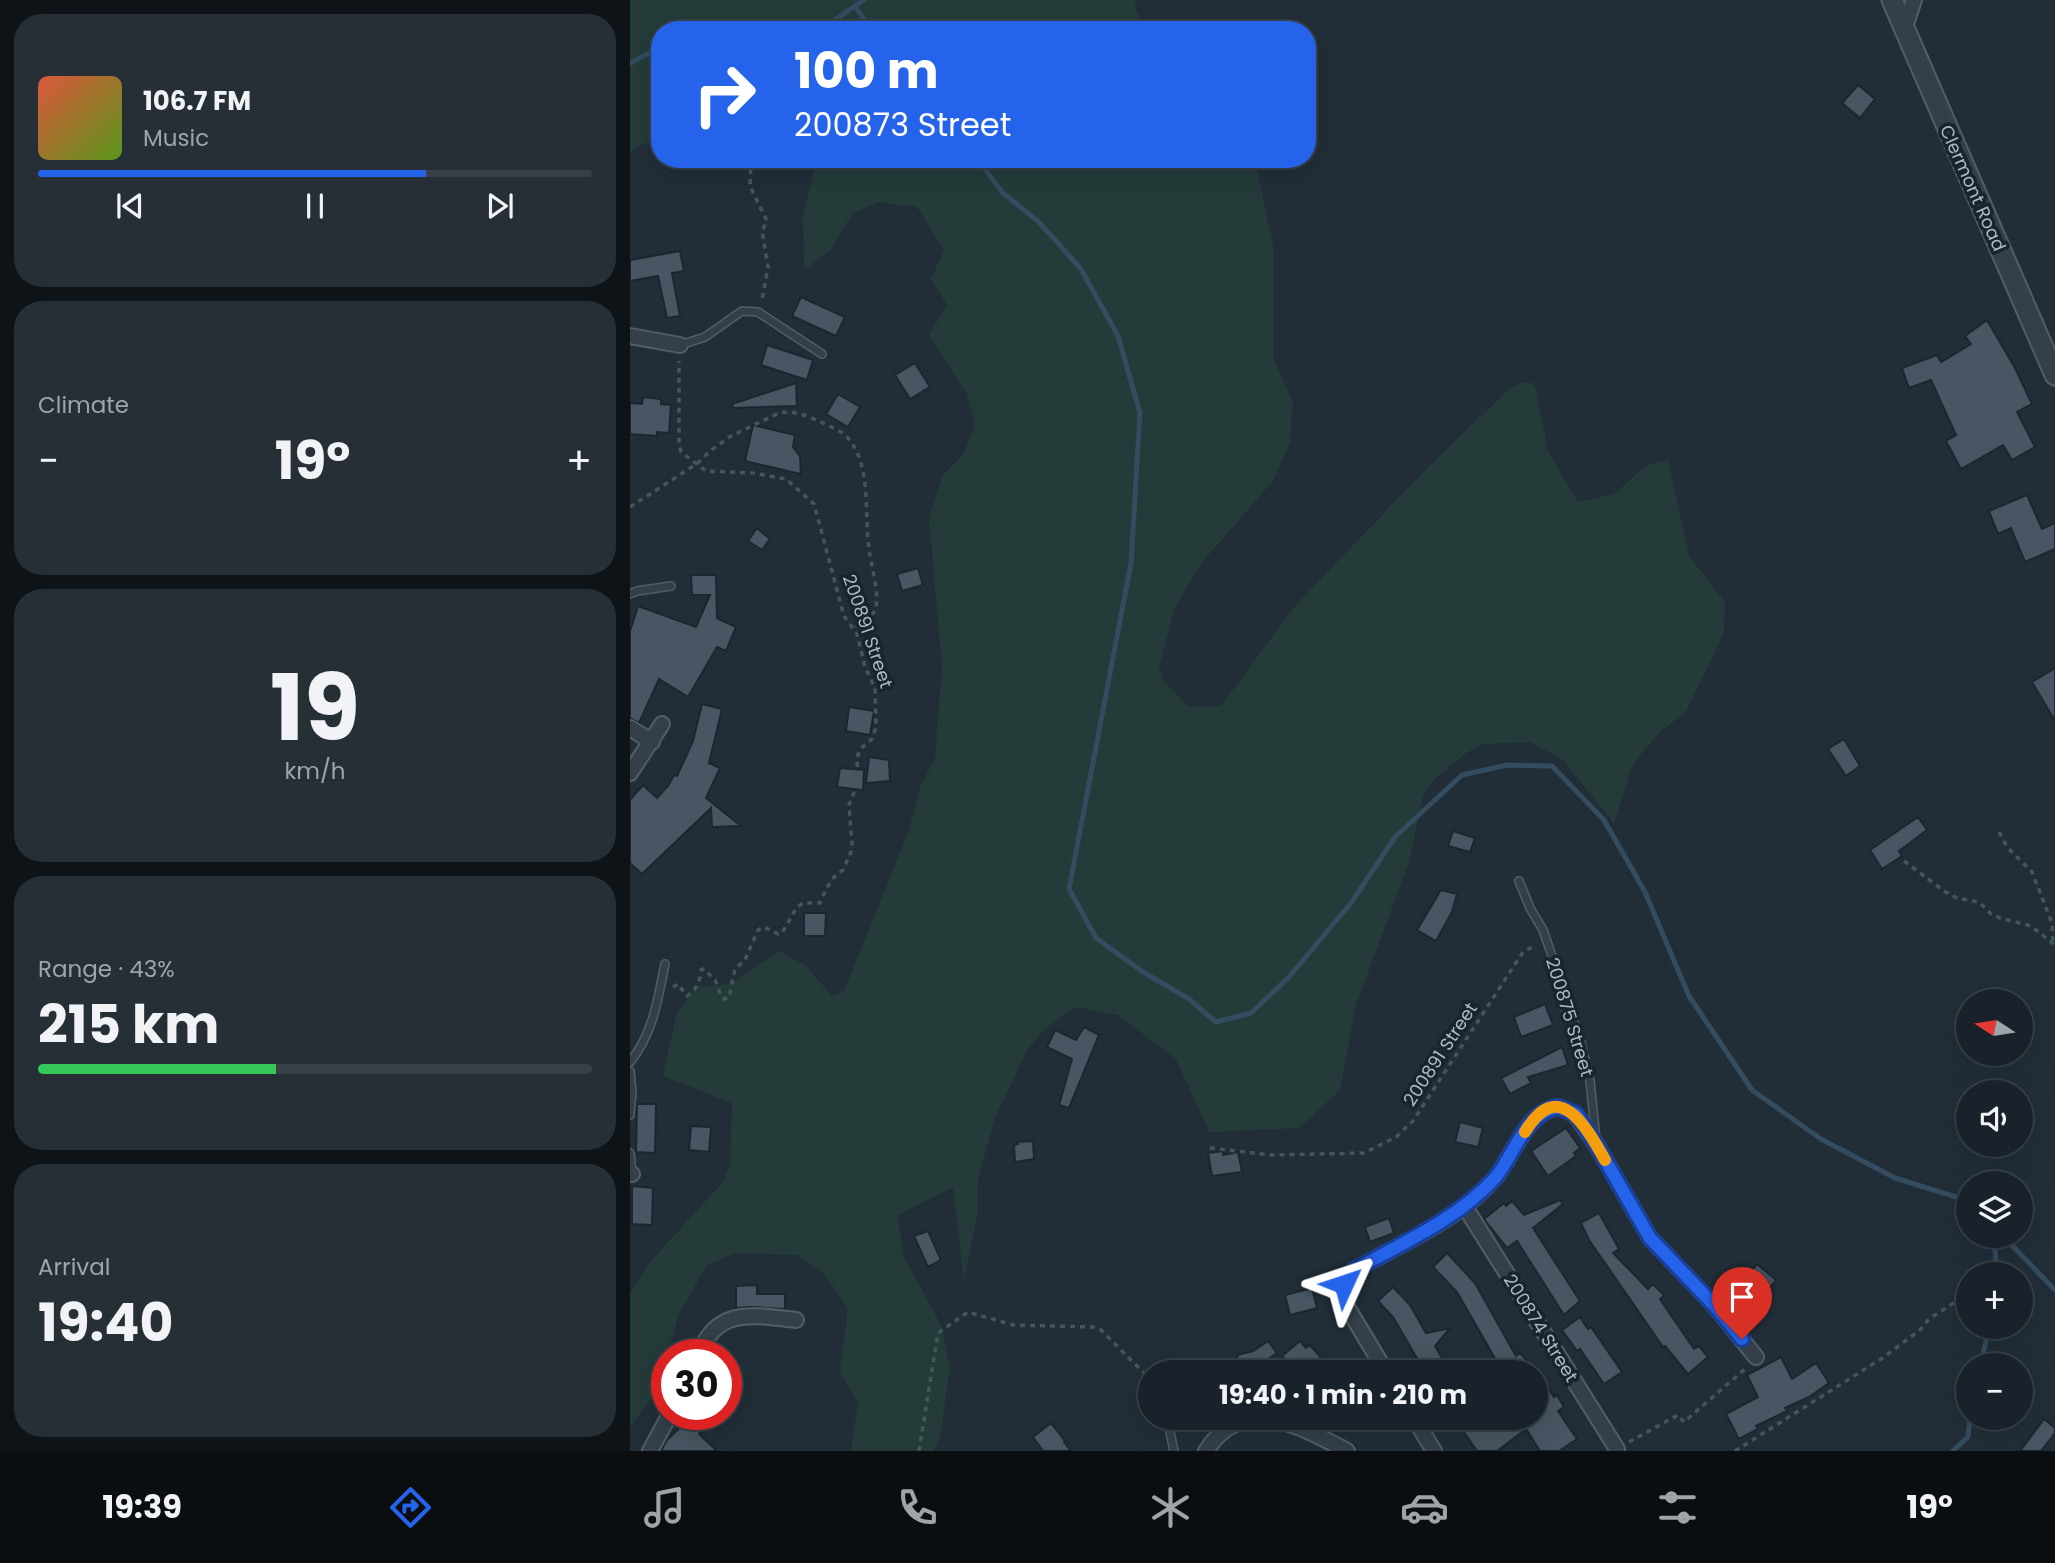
<!DOCTYPE html>
<html lang="en">
<head>
<meta charset="utf-8">
<style>
	:root { --surface:#19222a; --page:#262f36; --text:#f1f3f6; --muted:#9fa4a8; --line:#373f47; --accent:#2563eb }
	body { margin:0; font-family:Poppins,sans-serif; background:var(--page); color:var(--text); height:100vh; display:flex; flex-direction:column; font-size:26px; white-space:nowrap }
	* { box-sizing:border-box; margin:0 }
	p { font-size:23px; color:var(--muted) }
	.icon { flex:none; width:38px; height:38px; fill:none; stroke:currentColor; stroke-width:2; stroke-linecap:round; stroke-linejoin:round }
	.map { position:relative; flex:1; overflow:hidden }
	.panel { display:flex; flex-direction:column; gap:14px; padding:14px; background:#0e1317; width:630px }
	.panel>* { flex:none }
	.banner { position:absolute; left:21px; top:21px; width:665px; height:147px; border-radius:28px; box-shadow:0 7px 28px #0002,0 0 0 2px var(--line); background:#2563eb; color:#fff; overflow:hidden }
	.needle { width:46px; rotate:282deg }
	.buttons { position:absolute; left:1326px; top:989px; display:grid; gap:14px }
	.buttons a { display:grid; place-items:center; width:77px; height:77px; border-radius:50%; background:var(--surface); box-shadow:0 7px 28px #0002,0 0 0 2px var(--line); font-size:35px }
	.speed { position:absolute; left:21px; top:1339px; display:flex; gap:14px; font-size:35px; font-weight:700; text-align:center }
	.speed>* { display:grid; place-content:center; width:91px; height:91px; border-radius:50%; background:var(--surface); box-shadow:0 7px 28px #0002,0 0 0 2px var(--line); line-height:1 }
	.speed .limit { border:10px solid #d22; background:#fff; color:#111 }
	.pin { position:absolute; display:grid; place-items:center; width:60px; height:60px; color:#fff; margin:-72px -30px; border-radius:50% 50% 50% 0; rotate:-45deg; box-shadow:0 0 7px #0007 }
	.pin .icon { rotate:45deg }
	.me { position:absolute; width:77px; margin:-38px; rotate:48deg; stroke-linejoin:round; filter:drop-shadow(0 0 5px #0008) }
	.turn { display:flex; align-items:center; gap:24px; height:147px; padding:0 28px; font-size:32px }
	.turn .icon { width:91px; height:91px; stroke-width:2.5 }
	.turn b { display:block; font-size:49px; line-height:60px }
	.big { font-size:52px; font-weight:700; line-height:1.1 }
	.panel .widget { flex:1; display:flex; flex-direction:column; justify-content:center; gap:10px; min-width:0; padding:0 24px; border-radius:28px; background:var(--page) }
	.panel .dial { align-items:center; gap:0 }
	.dial b { font-size:91px; line-height:1 }
	.song { display:flex; align-items:center; gap:21px }
	.cover { width:84px; height:84px; border-radius:10px; background:linear-gradient(135deg,hsl(10 70% 55%),hsl(90 70% 35%)) }
	.played { height:7px; border-radius:4px; background:linear-gradient(90deg,var(--accent) 70%,var(--line) 70%) }
	.keys { display:flex; justify-content:space-around; direction:ltr }
	.heat { display:flex; justify-content:space-between; align-items:center; font-size:38px; direction:ltr }
	.charge { height:10px; border-radius:5px; background:linear-gradient(90deg,#34c759 43%,var(--line) 0) }
	.trip { position:absolute; left:508px; top:1360px; width:410px; height:70px; border-radius:35px; background:var(--surface); box-shadow:0 7px 28px #0002,0 0 0 2px var(--line); font-weight:700; line-height:70px; text-align:center }
	.dock { display:flex; height:112px; justify-content:space-around; align-items:center; background:#0a0e11; color:var(--muted) }
	.dock .icon { width:49px; height:49px }
	.dock .current { color:var(--accent) }
	.dock b { font-size:32px; color:var(--text) }
	main { display:flex; flex:1; min-height:0 }
	.map>svg:first-child { display:block }
	.green { fill:#243b3a }
	.lines { fill:none; stroke-linecap:round; stroke-linejoin:round }
	.stream { stroke:#344c60; stroke-width:5 }
	.building { fill:#475662; stroke:#1c262f; stroke-width:2 }
	.service-casing { stroke:#525d66; stroke-width:10 }
	.minor-casing { stroke:#525d66; stroke-width:18 }
	.tertiary-casing { stroke:#525d66; stroke-width:23 }
	.path { stroke:#425858; stroke-width:3.5; stroke-dasharray:5 5; stroke-linecap:butt }
	.service { stroke:#343f49; stroke-width:7 }
	.minor { stroke:#343f49; stroke-width:14 }
	.tertiary { stroke:#343f49; stroke-width:19 }
	.route-casing { stroke:#184099; stroke-width:18 }
	.route { stroke:#2563eb; stroke-width:12 }
	.slow { stroke:#f59e0b; stroke-width:12 }
	.labels { text-anchor:middle; dominant-baseline:central; stroke-width:7; stroke-linejoin:round; paint-order:stroke }
	.street-label { font-size:18px; fill:#afbac5; stroke:#1a242d }
</style>
</head>
<body>
<main>
<section class="panel">
<div class="widget">
<div class="song"><i class="cover"></i><div><b>106.7 FM</b><p>Music</p></div></div>
<div class="played"></div>
<div class="keys"><svg class="icon" aria-label="previous" viewBox="0 0 24 24"><path d="M18 5L8 12l10 7zM5 5v14"/></svg><svg class="icon" aria-label="pause" viewBox="0 0 24 24"><path d="M8 5v14M16 5v14"/></svg><svg class="icon" aria-label="next" viewBox="0 0 24 24"><path d="M6 5l10 7-10 7zM19 5v14"/></svg></div>
</div>
<div class="widget"><p>Climate</p>
<div class="heat"><a>−</a><b class="big">19°</b><a>+</a></div>
</div>
<div class="widget dial"><b>19</b><p>km/h</p></div>
<div class="widget"><p>Range · 43%</p><b class="big">215 km</b><div class="charge"></div></div>
<div class="widget"><p>Arrival</p><b class="big">19:40</b></div>
</section>
<div class="map">
<svg width="1425" height="1451" viewBox="0 0 1425 1451">
	<rect width="100%" height="100%" fill="#212e38"/>
	<path class="green" d="M 0,0 L 505,0 L 506,8 L 515,30 L 30,30 L 30,141 C 18,142 5,144 0,156 Z
		M 187,159 L 625,159 L 644,251 L 644,360 L 663,402 L 660,442 L 643,481 L 572,562 L 545,607 L 529,667 L 533,680 L 559,707 L 591,706 L 665,606 L 797,468 L 879,389 L 893,382 L 902,383 L 905,387 L 918,451 L 948,502 L 984,494 L 1017,465 L 1038,459 L 1059,556 L 1095,602 L 1094,633 L 1056,712 L 1031,731 L 1007,759 L 1001,769 L 984,824 L 933,760 L 901,742 L 854,744 L 836,753 L 806,778 L 793,795 L 779,862 L 726,1005 L 710,1090 L 669,1128 L 579,1132 L 546,1059 L 488,1015 L 446,1007 L 417,1027 L 399,1047 L 366,1115 L 348,1178 L 348,1211 L 334,1281 L 323,1187 L 268,1215 L 273,1255 L 311,1325 L 320,1368 L 310,1437 L 303,1451 L 221,1451 L 228,1403 L 210,1372 L 218,1308 L 193,1272 L 167,1255 L 105,1253 L 77,1265 L 49,1314 L 28,1390 L 0,1427 L 0,1294 L 19,1263 L 92,1183 L 100,1166 L 102,1103 L 33,1076 L 47,1013 L 66,987 L 101,984 L 149,951 L 175,965 L 202,996 L 214,991 L 278,833 L 291,784 L 305,759 L 312,666 L 299,518 L 313,474 L 333,455 L 343,431 L 344,422 L 337,394 L 299,335 L 317,305 L 301,279 L 314,250 L 287,207 L 248,202 L 222,214 L 200,251 L 174,270 L 173,215 Z"/>
	<g class="lines">
		<path class="stream" d="M 225,6 L 241,30
			M 89,30 L 200,23 L 234,0
			M 0,63 L 30,47
			M 347,159 L 373,193 L 409,222 L 451,269 L 488,336 L 510,413 L 501,563 L 439,889 L 466,938 L 513,972 L 559,999 L 586,1022 L 621,1013 L 658,978 L 721,903 L 765,837 L 832,775 L 877,765 L 922,766 L 974,820 L 1015,892 L 1059,996 L 1122,1090 L 1191,1139 L 1265,1178 L 1339,1201
			M 1364,1236 L 1367,1274
			M 1373,1236 L 1425,1290
			M 1350,1365 L 1360,1326
			M 1323,1451 L 1338,1437 L 1340,1418"/>
	</g>
	<path class="building" d="M 1228,85 L 1245,99 L 1230,118 L 1212,103 Z
		M 50,251 L 54,271 L 42,273 L 50,316 L 37,318 L 28,276 L 0,281 L 0,260 Z
		M 171,297 L 215,317 L 206,336 L 162,316 Z
		M 1357,320 L 1385,368 L 1402,404 L 1387,412 L 1405,447 L 1382,460 L 1373,445 L 1331,469 L 1316,441 L 1326,435 L 1301,380 L 1279,388 L 1272,368 L 1307,355 L 1311,362 L 1341,344 L 1335,336 Z
		M 137,345 L 183,360 L 177,380 L 131,365 Z
		M 285,363 L 300,387 L 280,399 L 265,375 Z
		M 166,383 L 167,406 L 103,408 L 102,404 Z
		M 208,394 L 230,407 L 218,427 L 196,414 Z
		M 13,397 L 31,399 L 31,404 L 41,405 L 39,433 L 27,432 L 27,436 L 0,434 L 0,403 L 12,404 Z
		M 123,425 L 165,435 L 163,447 L 170,456 L 171,474 L 115,461 Z
		M 1397,495 L 1412,529 L 1425,523 L 1425,549 L 1395,562 L 1381,528 L 1368,534 L 1359,511 Z
		M 127,528 L 140,539 L 132,550 L 118,541 Z
		M 288,568 L 293,585 L 272,591 L 267,574 Z
		M 61,575 L 86,575 L 87,618 L 106,627 L 96,651 L 87,647 L 58,697 L 29,679 L 9,723 L 0,718 L 0,631 L 8,606 L 66,627 L 80,595 L 62,595 Z
		M 1425,668 L 1425,721 L 1402,682 Z
		M 72,704 L 92,709 L 79,763 L 90,768 L 76,798 L 111,826 L 82,827 L 81,808 L 12,874 L 0,863 L 0,800 L 13,785 L 27,798 L 38,786 L 44,775 L 47,776 L 63,741 Z
		M 219,707 L 244,711 L 240,735 L 216,731 Z
		M 1214,739 L 1230,766 L 1216,776 L 1198,749 Z
		M 239,757 L 259,760 L 260,781 L 236,783 Z
		M 210,768 L 234,770 L 233,790 L 207,787 Z
		M 1288,817 L 1297,830 L 1269,851 L 1272,856 L 1252,869 L 1240,850 Z
		M 823,831 L 845,838 L 840,852 L 818,846 Z
		M 811,890 L 827,894 L 822,912 L 806,941 L 787,930 Z
		M 174,913 L 196,913 L 195,936 L 174,936 Z
		M 915,1004 L 923,1025 L 891,1037 L 884,1017 Z
		M 454,1027 L 469,1035 L 439,1108 L 429,1105 L 442,1059 L 417,1047 L 425,1030 L 446,1040 Z
		M 932,1047 L 938,1065 L 898,1077 L 901,1083 L 880,1094 L 871,1078 Z
		M 7,1104 L 26,1104 L 25,1153 L 6,1152 Z
		M 830,1122 L 853,1128 L 848,1147 L 825,1142 Z
		M 61,1126 L 81,1127 L 79,1152 L 59,1150 Z
		M 936,1128 L 950,1148 L 944,1153 L 946,1156 L 918,1176 L 901,1151 Z
		M 403,1141 L 404,1159 L 385,1162 L 384,1145 L 388,1144 L 387,1142 Z
		M 593,1151 L 593,1155 L 608,1152 L 612,1172 L 582,1176 L 578,1153 Z
		M 2,1186 L 23,1188 L 22,1225 L 2,1224 Z
		M 930,1200 L 933,1204 L 903,1228 L 950,1301 L 934,1315 L 887,1241 L 877,1248 L 854,1219 L 874,1203 L 876,1206 L 882,1201 L 894,1215 Z
		M 969,1213 L 989,1249 L 983,1253 L 1018,1289 L 1023,1284 L 1034,1295 L 1030,1299 L 1064,1349 L 1069,1346 L 1078,1357 L 1058,1374 L 1035,1346 L 1033,1347 L 959,1240 L 951,1223 Z
		M 759,1218 L 764,1233 L 740,1242 L 735,1227 Z
		M 298,1231 L 311,1260 L 298,1267 L 284,1236 Z
		M 817,1253 L 845,1283 L 886,1356 L 890,1353 L 905,1370 L 905,1366 L 924,1397 L 927,1395 L 934,1407 L 928,1411 L 947,1439 L 929,1451 L 910,1451 L 896,1429 L 867,1451 L 847,1451 L 824,1418 L 905,1418 L 905,1372 L 867,1372 L 871,1369 L 827,1292 L 803,1267 Z
		M 1127,1264 L 1146,1280 L 1134,1295 L 1115,1279 Z
		M 127,1285 L 127,1294 L 155,1294 L 155,1309 L 121,1307 L 106,1308 L 106,1286 Z
		M 763,1287 L 780,1305 L 796,1333 L 820,1328 L 805,1346 L 820,1372 L 795,1372 L 763,1317 L 748,1301 Z
		M 682,1288 L 687,1308 L 660,1315 L 655,1295 Z
		M 950,1317 L 958,1329 L 961,1327 L 992,1372 L 974,1384 L 950,1349 L 947,1351 L 932,1330 Z
		M 638,1341 L 647,1353 L 619,1372 L 610,1372 L 607,1355 L 623,1351 Z
		M 670,1341 L 676,1348 L 680,1345 L 693,1360 L 690,1363 L 692,1365 L 684,1372 L 666,1372 L 652,1356 Z
		M 1151,1357 L 1162,1379 L 1186,1363 L 1199,1383 L 1179,1397 L 1155,1408 L 1157,1411 L 1126,1426 L 1128,1429 L 1109,1439 L 1096,1414 L 1128,1397 L 1117,1375 Z
		M 64,1414 L 75,1414 L 74,1429 L 69,1434 L 87,1451 L 31,1451 L 37,1440 Z
		M 1414,1419 L 1425,1428 L 1425,1433 L 1411,1451 L 1390,1451 Z
		M 421,1423 L 435,1441 L 434,1442 L 441,1451 L 413,1451 L 403,1437 Z"/>
	<g class="lines">
		<g class="service-casing">
			<path id="service" d="M 50,345 L 75,337 L 112,311 L 128,312 L 192,354
				M 0,594 L 7,591 L 41,586
				M 889,881 L 900,908 L 913,930 L 922,956 L 933,1006 L 947,1027 L 960,1081 L 966,1139
				M 0,1062 C 23,1034 28,999 35,964
				M 0,1071 L 2,1092 L 0,1115
				M 0,1153 L 2,1173
				M 537,1418 L 544,1451"/>
		</g>
		<g class="minor-casing">
			<path id="minor" d="M 1274,30 L 1284,0
				M 0,336 L 50,345
				M 0,728 L 22,742
				M 0,773 L 32,724
				M 0,1173 L 2,1174
				M 835,1207 L 987,1449
				M 69,1354 C 87,1307 123,1315 166,1320
				M 756,1372 L 714,1302 C 712,1289 715,1280 724,1270 C 771,1244 830,1219 865,1178 C 884,1156 895,1112 928,1107 L 945,1114 L 966,1144 L 1020,1238 L 1083,1304 L 1126,1357
				M 784,1418 L 804,1451
				M 20,1451 L 40,1414
				M 576,1451 C 613,1393 672,1427 717,1451"/>
		</g>
		<g class="tertiary-casing">
			<path id="tertiary" d="M 1262,0 L 1425,375"/>
		</g>
		<path class="path" d="M 121,159 L 120,186 L 137,221 L 132,231 L 138,267 L 132,300
			M 0,507 L 68,463 L 80,451 L 101,436 L 149,413 C 163,410 178,416 191,422 C 199,426 212,431 218,438 C 242,465 234,517 239,548 C 240,562 252,600 244,612 C 240,619 230,622 224,629
			M 1369,832 L 1377,847 L 1402,872 L 1422,923 L 1423,943
			M 1274,861 L 1314,891 L 1327,898 L 1349,902 L 1361,914 L 1370,918 L 1401,926 L 1425,945
			M 43,987 L 48,984 L 57,996 C 67,990 70,981 71,970 L 74,969 L 85,980 L 92,998 L 95,999 L 99,997 L 105,969 L 115,960 L 128,930 L 134,927 L 148,934 L 152,933 L 167,907 L 173,903 L 190,903 L 196,889 L 204,877 L 213,870 L 221,852 L 222,844 L 219,805 L 225,790 L 228,755 L 230,749 L 242,739 L 246,727 L 245,688 L 235,667 L 227,634 L 214,616 L 184,504 L 156,479 L 123,473 L 76,471 L 51,452 L 49,443 L 49,361
			M 580,1148 L 642,1155 L 734,1153 L 766,1137 L 783,1121 L 893,952 L 904,946
			M 999,1442 L 1048,1415 L 1054,1422 L 1115,1369
			M 289,1451 L 308,1333 L 338,1312 L 383,1325 L 463,1327 L 471,1330 L 520,1379
			M 1105,1451 L 1251,1359 L 1290,1330 L 1299,1319 L 1339,1293"/>
		<use href="#service" class="service"/>
		<use href="#minor" class="minor"/>
		<use href="#tertiary" class="tertiary"/>
	</g>
	<g class="lines">
		<g class="route-casing">
			<path id="route" d="M 714,1284 L 724,1270 C 771,1244 829,1218 865,1178 C 884,1156 895,1112 928,1107 L 946,1114 L 966,1144 L 1020,1238 L 1083,1304 L 1112,1339"/>
		</g>
		<use href="#route" class="route"/>
		<path class="slow" d="M 895,1132 C 928,1076 956,1126 975,1160"/>
	</g>
	<g class="labels">
		<g class="street-label">
			<text transform="translate(1343 188) rotate(66)">Clermont Road</text>
			<text transform="translate(238 631) rotate(71)">200891 Street</text>
			<text transform="translate(940 1017) rotate(73)">200875 Street</text>
			<text transform="translate(810 1054) rotate(-57)">200891 Street</text>
			<text transform="translate(911 1328) rotate(58)">200874 Street</text>
		</g>
	</g>
</svg>
<div class="buttons">
<a><svg class="needle" viewBox="-14 -14 28 28"><path d="M0-13l5 13h-10z" fill="#e53935"/><path d="M0 13l5-13h-10z" fill="#9fa4a8"/></svg></a>
<a><svg class="icon" aria-label="sound" viewBox="0 0 24 24"><path d="M4 9h4l5-4v14l-5-4H4zM17 9q2 3 0 6"/></svg></a>
<a><svg class="icon" aria-label="layers" viewBox="0 0 24 24"><path d="M12 4l9 5-9 5-9-5zM3 14l9 5 9-5"/></svg></a>
<a>+</a>
<a>−</a>
</div>
<div class="speed"><div class="limit">30</div></div>
<div class="pin" style="left:1112px;top:1339px;background:#d93025"><svg class="icon" aria-label="arrive" viewBox="0 0 24 24"><path d="M6 21V4h12l-3 4 3 4H6"/></svg></div>
<svg class="me" style="left:714px;top:1284px" viewBox="-20 -20 40 40"><path d="M0-17L14 15 0 8-14 15z" fill="#2563eb" stroke="#fff" stroke-width="4"/></svg>
<div class="trip">19:40 · 1 min · 210 m</div>
<div class="banner">
<div class="turn"><svg class="icon" aria-label="right" viewBox="0 0 24 24"><path d="M7 20v-9h11M14 6l5 5-5 5"/></svg><div><b>100 m</b>200873 Street</div></div>
</div>
</div>
</main>
<nav class="dock">
<b>19:39</b>
<svg class="icon current" aria-label="directions" viewBox="0 0 24 24"><path d="M12 3l9 9-9 9-9-9zM9 14v-3h6M13 9l2 2-2 2"/></svg>
<svg class="icon" aria-label="music" viewBox="0 0 24 24"><path d="M9 18V5l10-2v13"/><circle cx="6" cy="18" r="3"/><circle cx="16" cy="16" r="3"/></svg>
<svg class="icon" aria-label="phone" viewBox="0 0 24 24"><path d="M5 4h4l2 5-3 2q2 4 5 5l2-3 5 2v4C11 20 4 13 5 4z"/></svg>
<svg class="icon" aria-label="climate" viewBox="0 0 24 24"><path d="M12 3v18M4 7l16 10M4 17L20 7"/></svg>
<svg class="icon" aria-label="car" viewBox="0 0 24 24"><path d="M5 17H2v-5l4-1 3-4h7l3 4 3 1v5h-3M9 17h6M6 11h13"/><circle cx="7" cy="17" r="2"/><circle cx="17" cy="17" r="2"/></svg>
<svg class="icon" aria-label="filters" viewBox="0 0 24 24"><path d="M4 7h16M4 17h16"/><circle cx="9" cy="7" r="2"/><circle cx="15" cy="17" r="2"/></svg>
<b>19°</b>
</nav>
</body>
</html>
